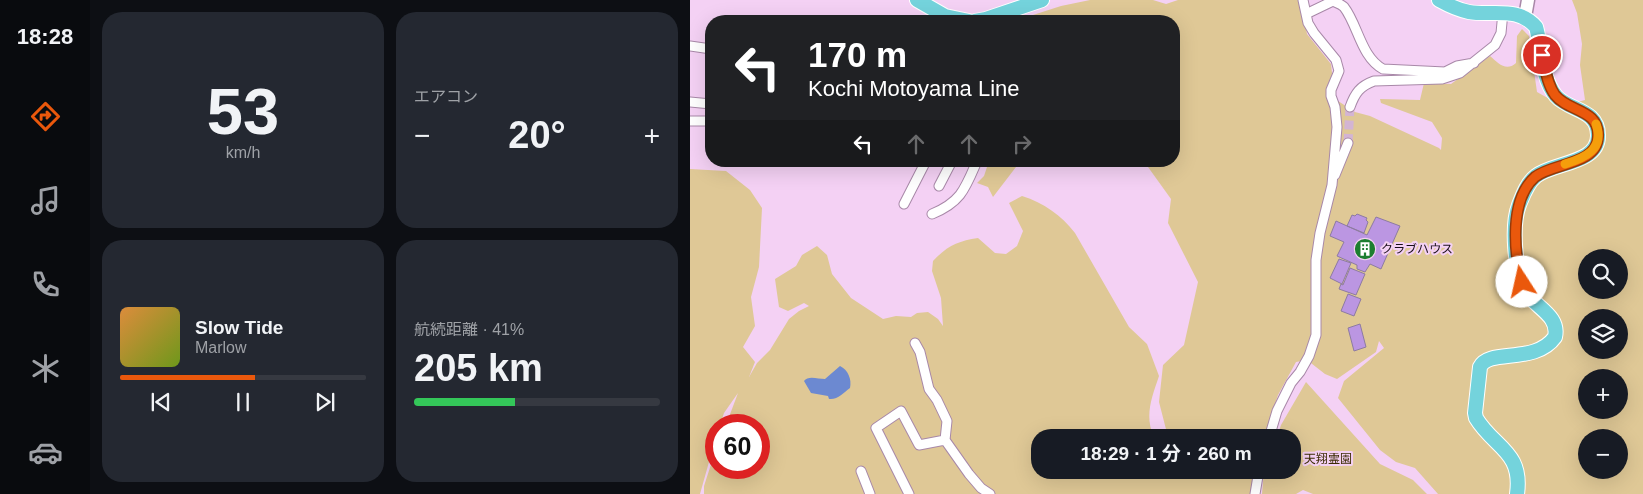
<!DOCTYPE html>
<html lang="ja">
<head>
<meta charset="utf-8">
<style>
	:root { --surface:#171b24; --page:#242831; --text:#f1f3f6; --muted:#9ea1a6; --line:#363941; --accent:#ea580c }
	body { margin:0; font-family:Helvetica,"Noto Sans JP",sans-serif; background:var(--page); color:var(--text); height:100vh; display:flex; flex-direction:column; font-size:19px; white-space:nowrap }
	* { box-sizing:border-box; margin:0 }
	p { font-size:16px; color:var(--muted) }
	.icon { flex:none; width:28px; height:28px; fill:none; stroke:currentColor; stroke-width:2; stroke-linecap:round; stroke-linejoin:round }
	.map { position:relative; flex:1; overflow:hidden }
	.side { display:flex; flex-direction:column; gap:12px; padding:12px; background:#0d0f14; width:600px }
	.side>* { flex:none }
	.hud { position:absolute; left:15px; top:15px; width:475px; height:152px; border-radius:20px; box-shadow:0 5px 20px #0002; background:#202124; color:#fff; overflow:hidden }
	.buttons { position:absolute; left:888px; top:249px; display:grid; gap:10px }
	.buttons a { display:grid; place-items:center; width:50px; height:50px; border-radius:50%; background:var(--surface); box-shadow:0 5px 20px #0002; font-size:25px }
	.speed { position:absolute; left:15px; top:414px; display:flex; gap:10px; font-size:25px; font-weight:700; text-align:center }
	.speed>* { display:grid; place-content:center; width:65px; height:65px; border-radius:50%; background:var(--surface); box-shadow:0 5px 20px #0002; line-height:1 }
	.speed .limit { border:8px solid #d22; background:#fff; color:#111 }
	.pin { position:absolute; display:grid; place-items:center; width:42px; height:42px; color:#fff; margin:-21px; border:2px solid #fff; border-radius:50%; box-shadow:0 1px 5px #0007 }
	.me { position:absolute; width:55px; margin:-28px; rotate:350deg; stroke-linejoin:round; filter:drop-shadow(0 0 4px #0008) }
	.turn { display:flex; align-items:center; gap:18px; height:105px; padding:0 20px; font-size:22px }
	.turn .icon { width:65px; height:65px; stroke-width:2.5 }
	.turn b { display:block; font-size:35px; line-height:42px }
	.lanes { display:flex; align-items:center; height:48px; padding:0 20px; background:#0003; justify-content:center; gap:25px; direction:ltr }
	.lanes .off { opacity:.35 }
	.big { font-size:38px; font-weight:700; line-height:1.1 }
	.side .tile { flex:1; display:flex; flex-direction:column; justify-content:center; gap:8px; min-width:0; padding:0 18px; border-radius:20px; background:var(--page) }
	.side .dial { align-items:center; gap:0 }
	.dial b { font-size:65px; line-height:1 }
	.song { display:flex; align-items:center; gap:15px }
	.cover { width:60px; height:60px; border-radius:8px; background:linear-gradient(135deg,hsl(30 70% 55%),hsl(80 70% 35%)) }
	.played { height:5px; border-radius:2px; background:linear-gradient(90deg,var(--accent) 55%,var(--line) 55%) }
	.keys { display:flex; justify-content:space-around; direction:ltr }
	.heat { display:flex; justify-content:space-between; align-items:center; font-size:28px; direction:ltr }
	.charge { height:8px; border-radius:4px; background:linear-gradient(90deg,#34c759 41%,var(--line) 0) }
	.side .tiles { flex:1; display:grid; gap:12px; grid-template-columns:repeat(2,1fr) }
	.trip { position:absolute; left:341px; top:429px; width:270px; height:50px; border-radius:20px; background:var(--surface); box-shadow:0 5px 20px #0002; font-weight:700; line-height:50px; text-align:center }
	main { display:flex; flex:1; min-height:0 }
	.tabs { display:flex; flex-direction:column; width:90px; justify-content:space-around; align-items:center; background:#090b0e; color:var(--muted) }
	.tabs .icon { width:35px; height:35px }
	.tabs .on { color:var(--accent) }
	.tabs b { font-size:22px; color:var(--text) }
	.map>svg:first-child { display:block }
	.green { fill:#dfc896; fill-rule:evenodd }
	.water { fill:#6c89d1 }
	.building { fill:#bb96e2; stroke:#8d7ba1 }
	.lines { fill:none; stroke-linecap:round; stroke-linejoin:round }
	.minor-tunnel { stroke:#d3b4d3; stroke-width:9; stroke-dasharray:9 4.5; stroke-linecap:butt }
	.minor-casing { stroke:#a888a8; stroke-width:11 }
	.secondary-casing { stroke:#a888a8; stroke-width:15 }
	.primary-casing { stroke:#fff; stroke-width:16 }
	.minor { stroke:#fff; stroke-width:9 }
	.secondary { stroke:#fff; stroke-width:12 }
	.primary { stroke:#74d3dc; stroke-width:14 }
	.route-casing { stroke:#983908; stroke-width:12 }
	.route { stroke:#ea580c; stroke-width:9 }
	.slow { stroke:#f59e0b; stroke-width:9 }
	.labels { text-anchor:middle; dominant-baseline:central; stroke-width:4; stroke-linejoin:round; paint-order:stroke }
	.poi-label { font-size:12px; fill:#190d19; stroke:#f4d1f4; text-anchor:start }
	.park-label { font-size:12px; fill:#3b2c04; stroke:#f4d1f4 }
</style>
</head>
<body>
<main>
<nav class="tabs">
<b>18:28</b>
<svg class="icon on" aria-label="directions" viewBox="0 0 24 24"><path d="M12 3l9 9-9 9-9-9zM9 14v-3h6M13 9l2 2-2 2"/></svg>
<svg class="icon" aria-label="music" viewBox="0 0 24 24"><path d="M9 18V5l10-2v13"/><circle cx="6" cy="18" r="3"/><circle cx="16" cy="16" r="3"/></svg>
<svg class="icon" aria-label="phone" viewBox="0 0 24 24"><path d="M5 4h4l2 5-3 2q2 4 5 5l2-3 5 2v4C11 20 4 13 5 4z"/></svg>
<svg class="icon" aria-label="climate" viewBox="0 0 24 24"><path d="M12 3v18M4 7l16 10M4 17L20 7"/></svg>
<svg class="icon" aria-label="car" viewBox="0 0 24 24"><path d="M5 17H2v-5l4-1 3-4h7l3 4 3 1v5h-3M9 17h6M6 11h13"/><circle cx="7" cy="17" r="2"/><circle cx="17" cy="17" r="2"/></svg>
</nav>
<section class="side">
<div class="tiles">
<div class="tile dial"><b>53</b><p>km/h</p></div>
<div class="tile"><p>エアコン</p>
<div class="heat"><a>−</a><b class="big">20°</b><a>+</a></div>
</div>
<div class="tile">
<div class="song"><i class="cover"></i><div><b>Slow Tide</b><p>Marlow</p></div></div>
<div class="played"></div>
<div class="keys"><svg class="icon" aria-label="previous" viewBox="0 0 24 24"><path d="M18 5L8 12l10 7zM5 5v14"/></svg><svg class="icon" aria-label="pause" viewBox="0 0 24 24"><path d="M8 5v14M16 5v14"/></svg><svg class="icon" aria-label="next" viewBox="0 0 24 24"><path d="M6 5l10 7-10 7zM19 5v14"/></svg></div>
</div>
<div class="tile"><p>航続距離 · 41%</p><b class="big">205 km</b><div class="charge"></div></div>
</div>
</section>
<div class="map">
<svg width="953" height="494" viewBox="0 0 953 494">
	<rect width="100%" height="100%" fill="#f4d1f4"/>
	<path class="green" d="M 400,0 L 463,0 L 476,4 L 488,0 L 611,0 L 617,34 L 641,64 L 645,99 L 665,112 L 680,116 L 749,148 L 751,150 L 752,138 L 742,122 L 691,103 L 690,99 L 730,100 L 734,83 L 761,84 L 800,56 C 808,63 816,72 826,63 L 827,36 L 832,29 L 839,36 L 847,92 L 872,106 L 895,100 L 890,65 L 892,44 L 887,13 L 882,0 L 953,0 L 953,494 L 748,494 L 725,468 L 706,462 L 690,450 L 648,398 L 654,381 L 694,348 L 689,341 L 686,352 L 647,379 L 635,374 L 617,360 L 606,362 L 588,395 L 574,437 L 478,437 L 469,402 L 473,365 L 494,345 L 508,282 L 478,223 L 481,199 L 458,167 L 456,161 L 484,161 L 484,21 L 354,21 L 343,15 L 371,6 ZM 896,258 L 929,258 L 929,290 L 896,290 ZM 896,318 L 929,318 L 929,350 L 896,350 ZM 896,378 L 929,378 L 929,410 L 896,410 ZM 896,438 L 929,438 L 929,470 L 896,470 Z
		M 299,161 L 336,161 L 326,167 L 303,197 L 298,187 L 287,183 L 294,176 Z
		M 0,169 L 36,171 L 60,190 L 72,208 L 69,267 L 61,297 L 65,326 L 53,347 L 65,362 L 59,377 L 67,363 L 80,350 L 99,319 L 109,311 L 119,306 L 114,303 L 98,311 L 89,307 L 85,279 L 106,266 L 112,255 L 127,246 L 137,255 L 142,274 L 161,298 L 193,319 L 206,316 L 221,317 L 227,313 L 238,312 L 248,319 L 253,326 L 251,298 L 242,271 L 243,261 C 257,246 268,241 288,238 L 305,253 L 316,254 L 327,246 L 333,231 L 319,203 L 332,196 C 354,203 371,215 385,233 L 439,327 L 457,344 L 469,376 C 462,397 454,416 464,437 L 350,438 L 350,470 L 565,470 L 560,494 L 14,494 L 14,486 L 26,449 L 26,468 L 69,468 L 69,425 L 36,425 L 48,393 L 34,413 L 30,425 L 26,425 L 26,437 L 10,494 L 0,494 Z
		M 616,382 L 690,464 L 723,480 L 737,494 L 623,494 L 613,490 L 606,494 L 572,494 L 574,470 L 602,470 L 602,438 L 587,437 L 591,425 Z"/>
	<path class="water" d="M 150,366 C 158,370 162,379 160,388 C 153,393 148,400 139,399 L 138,396 L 121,393 L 114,381 C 118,375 128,379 135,379 Z"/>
	<path class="building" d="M 667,214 L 677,218 L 676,220 L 678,222 L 674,233 L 657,226 L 662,215 L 665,216 Z
		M 686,217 L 710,226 L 691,269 L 680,264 L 675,272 L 667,269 L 667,265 L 647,256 L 654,242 L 640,236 L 646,221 L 677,235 Z
		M 649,259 L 661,263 L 652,284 L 640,278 Z
		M 660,268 L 675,274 L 666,295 L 649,289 L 651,284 L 653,285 Z
		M 658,294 L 671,299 L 664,316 L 651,311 Z
		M 670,324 L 676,347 L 664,351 L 658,328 Z"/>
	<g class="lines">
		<path class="minor-tunnel" d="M 658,143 L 660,107"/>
		<g class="minor-casing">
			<path id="minor" d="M 616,14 L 643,1 C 647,3 651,4 654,7 C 668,25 671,57 693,69 L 755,72 L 767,66 L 784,63
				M 0,46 L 21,49
				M 0,102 L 21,104
				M 660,107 C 665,93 670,86 684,81 L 752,79 L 770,73 L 805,45 L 811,33 L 813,12
				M 0,121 L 21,121
				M 645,175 L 658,143
				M 249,186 L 262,161
				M 214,204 L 236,161
				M 242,214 C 271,202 275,189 287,161
				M 225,343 L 230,352 L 239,389 L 247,400 L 257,421 L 255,440 L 279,474 L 291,488 L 300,494
				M 579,438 L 587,411 L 601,383 L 610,372 L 619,356 L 626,335 L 626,260 L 630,233 L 642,185 L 647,127 L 645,107 L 641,96 L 641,90 L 649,71 L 646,60 L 624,33 L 618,23 L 613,0
				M 171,471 L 180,494
				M 219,494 L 186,428 L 211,411 L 229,445 L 255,440
				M 565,494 L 569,470"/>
		</g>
		<g class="secondary-casing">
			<path id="secondary" d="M 835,17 L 838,0"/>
		</g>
		<g class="primary-casing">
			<path id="primary" d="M 227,0 L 255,16 L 279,21
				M 749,0 C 758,5 768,10 779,12 C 803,16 828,6 846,27 C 852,48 851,78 866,96 C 879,111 908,109 908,135 C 909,164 864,162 846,176 C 837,183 833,195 829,205 C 821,226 825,271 835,291 C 844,307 870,315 865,337 C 845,365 799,348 790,367 L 785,413 L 786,418 C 804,448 833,451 827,494
				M 285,21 L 296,19 L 352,0"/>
		</g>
		<use href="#minor" class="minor"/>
		<use href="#secondary" class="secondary"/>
		<use href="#primary" class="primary"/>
	</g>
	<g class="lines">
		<g class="route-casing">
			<path id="route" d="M 832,282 C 824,253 819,200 845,177 C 862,163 907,165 908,137 C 910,109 878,112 865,95 C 857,84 855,68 852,55"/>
		</g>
		<use href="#route" class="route"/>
		<path class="slow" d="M 875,164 C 895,158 915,149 906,124"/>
	</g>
	<defs>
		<g id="building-disc" transform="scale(1.125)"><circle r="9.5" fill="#1c7e30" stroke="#f4d1f4"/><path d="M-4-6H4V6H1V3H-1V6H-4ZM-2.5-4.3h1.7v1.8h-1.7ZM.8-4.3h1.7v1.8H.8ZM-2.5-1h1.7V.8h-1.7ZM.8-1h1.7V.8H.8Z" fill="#fff"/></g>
	</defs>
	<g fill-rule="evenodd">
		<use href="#building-disc" x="675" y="249"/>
	</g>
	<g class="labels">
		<g class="poi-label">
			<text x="691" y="249">クラブハウス</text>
		</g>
		<g class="park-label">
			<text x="638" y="459">天翔霊園</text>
		</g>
	</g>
</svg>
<div class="buttons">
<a><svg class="icon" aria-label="search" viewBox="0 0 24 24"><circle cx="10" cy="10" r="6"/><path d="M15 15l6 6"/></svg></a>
<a><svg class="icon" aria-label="layers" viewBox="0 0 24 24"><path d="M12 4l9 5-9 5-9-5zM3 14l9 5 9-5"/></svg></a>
<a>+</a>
<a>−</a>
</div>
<div class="speed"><div class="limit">60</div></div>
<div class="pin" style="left:852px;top:55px;background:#d93025"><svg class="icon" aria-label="arrive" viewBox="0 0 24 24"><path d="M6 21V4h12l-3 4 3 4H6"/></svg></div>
<svg class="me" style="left:832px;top:282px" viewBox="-20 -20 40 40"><circle r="19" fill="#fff"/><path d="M0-13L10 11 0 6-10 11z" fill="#ea580c"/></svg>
<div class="trip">18:29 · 1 分 · 260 m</div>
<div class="hud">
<div class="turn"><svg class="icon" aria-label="left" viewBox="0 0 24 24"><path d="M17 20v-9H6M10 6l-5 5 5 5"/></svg><div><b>170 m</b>Kochi Motoyama Line</div></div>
<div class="lanes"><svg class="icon" aria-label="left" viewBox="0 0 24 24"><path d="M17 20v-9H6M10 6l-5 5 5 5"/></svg><svg class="icon off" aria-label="ahead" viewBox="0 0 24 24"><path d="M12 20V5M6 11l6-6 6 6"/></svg><svg class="icon off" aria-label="ahead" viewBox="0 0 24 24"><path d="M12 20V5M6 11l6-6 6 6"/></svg><svg class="icon off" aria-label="right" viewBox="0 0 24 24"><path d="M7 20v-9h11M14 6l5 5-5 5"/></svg></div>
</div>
</div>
</main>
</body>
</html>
